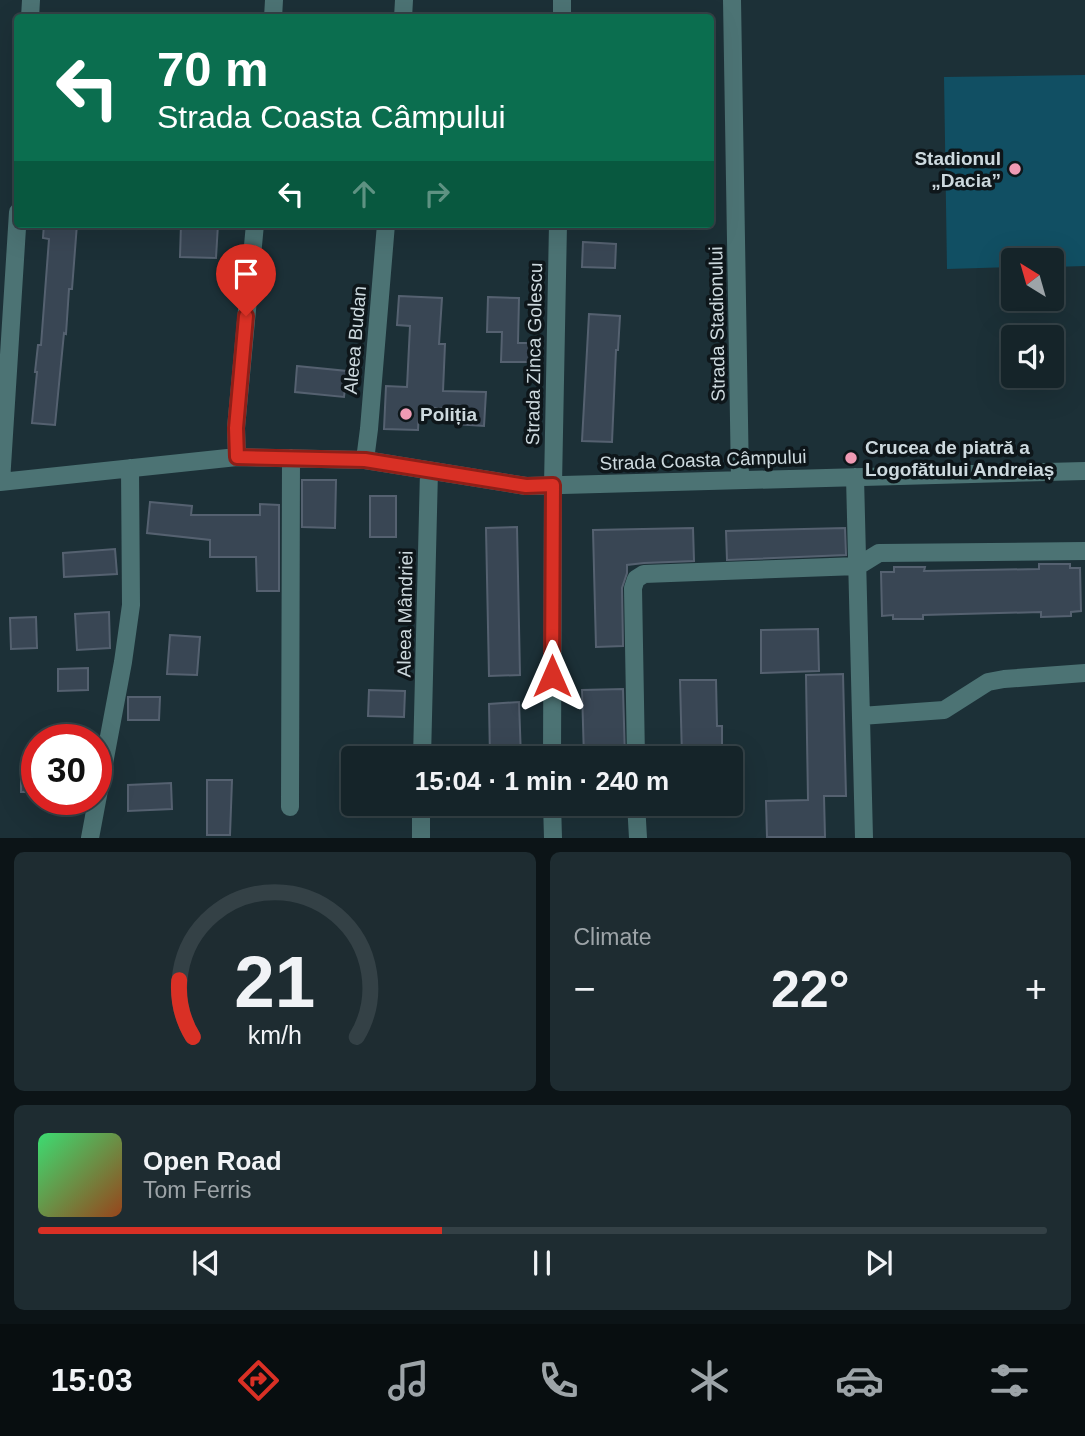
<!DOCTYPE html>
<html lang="en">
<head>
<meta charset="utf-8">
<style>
	:root { --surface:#152429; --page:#1e2c31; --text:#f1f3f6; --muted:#9da4a8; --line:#344146; --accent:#d93025 }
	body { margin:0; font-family:Helvetica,sans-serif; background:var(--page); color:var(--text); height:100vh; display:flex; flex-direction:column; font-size:26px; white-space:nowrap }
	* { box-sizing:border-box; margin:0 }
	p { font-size:23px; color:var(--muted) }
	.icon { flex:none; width:38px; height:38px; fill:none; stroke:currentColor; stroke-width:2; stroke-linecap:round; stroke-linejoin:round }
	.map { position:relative; height:838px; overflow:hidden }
	.details { display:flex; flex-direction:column; gap:14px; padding:14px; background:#0c1417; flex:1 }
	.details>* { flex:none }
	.guide { position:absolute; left:14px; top:14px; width:700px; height:214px; border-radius:7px; box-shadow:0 7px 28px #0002,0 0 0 2px var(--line); background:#0b6e4f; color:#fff; overflow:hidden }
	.needle { width:46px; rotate:323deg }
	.tools { position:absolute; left:1001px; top:248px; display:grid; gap:14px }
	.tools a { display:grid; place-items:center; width:63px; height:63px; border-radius:7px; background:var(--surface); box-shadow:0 7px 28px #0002,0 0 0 2px var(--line); font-size:35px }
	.speed { position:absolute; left:21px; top:724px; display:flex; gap:14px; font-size:35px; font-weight:700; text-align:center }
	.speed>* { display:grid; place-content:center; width:91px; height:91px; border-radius:50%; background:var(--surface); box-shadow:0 7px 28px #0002,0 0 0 2px var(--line); line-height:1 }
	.speed .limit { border:10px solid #d22; background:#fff; color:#111 }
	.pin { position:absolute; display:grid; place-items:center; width:60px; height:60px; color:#fff; margin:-72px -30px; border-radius:50% 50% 50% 0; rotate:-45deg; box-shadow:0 0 7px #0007 }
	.pin .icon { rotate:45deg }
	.me { position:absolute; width:77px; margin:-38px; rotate:0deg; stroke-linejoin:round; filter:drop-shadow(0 0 5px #0008) }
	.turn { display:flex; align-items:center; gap:24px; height:147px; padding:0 28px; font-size:32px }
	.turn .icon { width:91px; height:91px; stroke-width:2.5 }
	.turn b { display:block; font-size:49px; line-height:60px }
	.lanes { display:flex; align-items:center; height:66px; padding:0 28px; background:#0003; justify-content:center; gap:35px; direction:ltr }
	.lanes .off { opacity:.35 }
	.big { font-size:52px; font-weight:700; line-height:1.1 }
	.details .card { flex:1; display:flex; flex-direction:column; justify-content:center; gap:10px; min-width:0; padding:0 24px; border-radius:10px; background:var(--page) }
	.details .dial { align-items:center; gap:0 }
	.dial svg { height:182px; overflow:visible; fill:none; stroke:var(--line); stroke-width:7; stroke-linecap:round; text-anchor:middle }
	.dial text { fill:var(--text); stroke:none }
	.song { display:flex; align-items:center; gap:21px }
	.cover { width:84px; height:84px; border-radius:10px; background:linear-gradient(135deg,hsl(140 70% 55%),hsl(20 70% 35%)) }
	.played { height:7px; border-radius:4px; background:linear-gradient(90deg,var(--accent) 40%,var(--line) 40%) }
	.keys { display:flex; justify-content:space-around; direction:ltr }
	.heat { display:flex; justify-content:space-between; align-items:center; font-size:38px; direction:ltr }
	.details .tiles { flex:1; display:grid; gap:14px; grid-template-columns:1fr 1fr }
	.card:last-child { grid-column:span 2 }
	.trip { position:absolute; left:341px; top:746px; width:402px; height:70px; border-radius:7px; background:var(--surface); box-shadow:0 7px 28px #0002,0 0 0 2px var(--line); font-weight:700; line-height:70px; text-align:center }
	.dock { display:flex; height:112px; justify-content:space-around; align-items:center; background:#080e10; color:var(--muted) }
	.dock .icon { width:49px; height:49px }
	.dock .current { color:var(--accent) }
	.dock b { font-size:32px; color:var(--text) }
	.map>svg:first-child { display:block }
	.green { fill:#114f63 }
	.building { fill:#394654; stroke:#556170; stroke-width:2 }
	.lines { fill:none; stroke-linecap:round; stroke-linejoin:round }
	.minor { stroke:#4c7374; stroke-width:18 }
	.route-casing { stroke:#8d1f18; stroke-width:18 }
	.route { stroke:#d93025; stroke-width:12 }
	.poi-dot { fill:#f09ab4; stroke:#0e161a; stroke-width:2.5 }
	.labels { text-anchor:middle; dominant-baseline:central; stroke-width:7; stroke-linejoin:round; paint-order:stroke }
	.poi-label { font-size:19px; font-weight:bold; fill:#cdd9de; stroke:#0e161a; text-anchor:start }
	.street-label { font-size:19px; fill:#cdd9de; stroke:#0e161a }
</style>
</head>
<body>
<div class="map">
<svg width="1085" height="838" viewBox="0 0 1085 838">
	<rect width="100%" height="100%" fill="#1c3037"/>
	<path class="green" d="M 1085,75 L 1085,266 L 1052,267 L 1052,261 L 1013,261 L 1013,267 L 947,269 L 944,77 Z"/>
	<path class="building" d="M 44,224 L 77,224 L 72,289 L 69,289 L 66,334 L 64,333 L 55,425 L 32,423 L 37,372 L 35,372 L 38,345 L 41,345 L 49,239 L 43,238 Z
		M 181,224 L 218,224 L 216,258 L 180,257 Z
		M 583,242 L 616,244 L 615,268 L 582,267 Z
		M 399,296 L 442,298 L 439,344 L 445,344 L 443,391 L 486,392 L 484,426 L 455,424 L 455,409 L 419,407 L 418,430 L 384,429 L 386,386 L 407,387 L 410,326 L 397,325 Z
		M 488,297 L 519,298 L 518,343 L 532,343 L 532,362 L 501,362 L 502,332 L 487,332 Z
		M 589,314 L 620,316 L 618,350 L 616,350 L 612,442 L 582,441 Z
		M 297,366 L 347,371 L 344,397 L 295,392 Z
		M 302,480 L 336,480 L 335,528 L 302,527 Z
		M 370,496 L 396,496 L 396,537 L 370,537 Z
		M 150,502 L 192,506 L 191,515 L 260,515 L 260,504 L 279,505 L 279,591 L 257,591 L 256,557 L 210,557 L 210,540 L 147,533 Z
		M 517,527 L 520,675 L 489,676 L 486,528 Z
		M 693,528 L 694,561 L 644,563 L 627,565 L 627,573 L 622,588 L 623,646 L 596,647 L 593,530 Z
		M 845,528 L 846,555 L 727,560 L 726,531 Z
		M 115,549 L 117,574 L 64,577 L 63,553 Z
		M 1039,564 L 1070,564 L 1070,568 L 1080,568 L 1081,611 L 1071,612 L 1071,616 L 1041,617 L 1041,612 L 923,615 L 923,619 L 893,619 L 893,615 L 882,616 L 881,572 L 894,572 L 894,567 L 925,567 L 924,571 L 1039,569 Z
		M 109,612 L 110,648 L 77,650 L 75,614 Z
		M 36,617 L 37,648 L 11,649 L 10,618 Z
		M 818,629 L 819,671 L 761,673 L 761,630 Z
		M 170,635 L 200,637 L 197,675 L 167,674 Z
		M 88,668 L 88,690 L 58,691 L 58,669 Z
		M 843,674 L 846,796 L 824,796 L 825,837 L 767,837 L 766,801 L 808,800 L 806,675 Z
		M 680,680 L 716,680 L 717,726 L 722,726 L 722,752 L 717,752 L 717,758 L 682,758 Z
		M 623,689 L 625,758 L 584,758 L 582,690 Z
		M 369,690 L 405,691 L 404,717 L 368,716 Z
		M 128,697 L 160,697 L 159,720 L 128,720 Z
		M 519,702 L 521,758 L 490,758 L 489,704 Z
		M 21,768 L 37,768 L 37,792 L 21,792 Z
		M 207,780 L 232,780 L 230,835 L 207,835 Z
		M 171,783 L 172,809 L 128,811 L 128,785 Z"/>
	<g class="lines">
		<path class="minor" d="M 732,0 L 740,480
			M 30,18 L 31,0
			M 273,18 L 274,0
			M 403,18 L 404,0
			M 562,18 L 562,0
			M 237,457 L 236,428 L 255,224
			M 365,460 L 369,429 L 386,224
			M 855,477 L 864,838
			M 0,482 L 237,457 L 365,460 L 526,486 L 1085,471
			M 1,482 L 18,212
			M 861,716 L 944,710 L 988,682 L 1004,679 L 1085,673
			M 422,758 L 429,471
			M 552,758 L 553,485 L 558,224
			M 636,758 L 633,588 L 636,579 L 644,574 L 858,566 L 879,553 L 1085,551
			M 552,803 L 553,838
			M 636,803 L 638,838
			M 552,805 L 603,803
			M 290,807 L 291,458
			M 90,838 L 123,662 L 131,605 L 130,468
			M 421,838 L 421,803"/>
	</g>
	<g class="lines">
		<g class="route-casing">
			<path id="route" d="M 246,316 L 236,428 L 237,457 L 365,460 L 526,486 L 553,485 L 552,676"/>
		</g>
		<use href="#route" class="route"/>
	</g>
	<g class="poi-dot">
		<circle cx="1015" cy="169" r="7"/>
		<circle cx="406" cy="414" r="7"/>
		<circle cx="851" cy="458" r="7"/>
	</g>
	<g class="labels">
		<g class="poi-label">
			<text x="1001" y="158" text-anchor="end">Stadionul<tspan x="1001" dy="22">„Dacia”</tspan></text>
			<text x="420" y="414">Poliția</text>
			<text x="865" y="447">Crucea de piatră a<tspan x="865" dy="22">Logofătului Andreiaș</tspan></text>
		</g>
		<g class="street-label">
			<text transform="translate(717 324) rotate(-91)">Strada Stadionului</text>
			<text transform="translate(355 340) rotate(-85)">Aleea Budan</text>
			<text transform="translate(534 354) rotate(-89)">Strada Zinca Golescu</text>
			<text transform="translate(703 460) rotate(-2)">Strada Coasta Câmpului</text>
			<text transform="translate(405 614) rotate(-89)">Aleea Mândriei</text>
		</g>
	</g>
</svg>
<div class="tools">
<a><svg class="needle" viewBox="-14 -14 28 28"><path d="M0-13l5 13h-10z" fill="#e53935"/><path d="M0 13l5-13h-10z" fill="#9da4a8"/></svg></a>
<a><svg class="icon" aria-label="sound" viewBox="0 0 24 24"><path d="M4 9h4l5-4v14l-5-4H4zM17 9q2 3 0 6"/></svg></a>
</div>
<div class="speed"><div class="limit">30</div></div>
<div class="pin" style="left:246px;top:316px;background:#d93025"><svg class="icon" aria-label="arrive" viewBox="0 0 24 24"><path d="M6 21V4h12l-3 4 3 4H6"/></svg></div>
<svg class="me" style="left:552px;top:676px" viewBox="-20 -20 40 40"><path d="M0-17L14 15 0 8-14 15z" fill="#d93025" stroke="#fff" stroke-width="4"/></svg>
<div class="trip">15:04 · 1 min · 240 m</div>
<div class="guide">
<div class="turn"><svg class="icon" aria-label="left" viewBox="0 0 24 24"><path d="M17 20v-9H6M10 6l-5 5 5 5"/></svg><div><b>70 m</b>Strada Coasta Câmpului</div></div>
<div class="lanes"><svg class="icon" aria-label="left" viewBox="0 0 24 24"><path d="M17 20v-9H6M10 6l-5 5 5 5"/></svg><svg class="icon off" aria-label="ahead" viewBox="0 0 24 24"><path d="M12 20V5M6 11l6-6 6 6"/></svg><svg class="icon off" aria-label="right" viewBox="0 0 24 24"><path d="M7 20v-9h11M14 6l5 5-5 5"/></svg></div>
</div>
</div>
<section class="details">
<div class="tiles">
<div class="card dial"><svg viewBox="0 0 100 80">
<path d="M14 69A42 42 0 1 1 86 69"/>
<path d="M14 69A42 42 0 0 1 8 44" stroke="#d93025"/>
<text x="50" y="56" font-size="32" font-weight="700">21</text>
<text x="50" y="72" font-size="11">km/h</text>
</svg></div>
<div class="card"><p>Climate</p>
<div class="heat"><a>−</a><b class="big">22°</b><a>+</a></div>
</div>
<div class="card">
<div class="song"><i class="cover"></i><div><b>Open Road</b><p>Tom Ferris</p></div></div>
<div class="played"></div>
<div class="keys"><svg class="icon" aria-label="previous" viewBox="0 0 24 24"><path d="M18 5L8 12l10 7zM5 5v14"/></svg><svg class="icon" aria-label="pause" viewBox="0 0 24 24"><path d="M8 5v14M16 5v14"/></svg><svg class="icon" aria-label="next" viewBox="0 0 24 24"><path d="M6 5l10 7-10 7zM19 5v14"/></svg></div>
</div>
</div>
</section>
<nav class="dock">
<b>15:03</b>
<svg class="icon current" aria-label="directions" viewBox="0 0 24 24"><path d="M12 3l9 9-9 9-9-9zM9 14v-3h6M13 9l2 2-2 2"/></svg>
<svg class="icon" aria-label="music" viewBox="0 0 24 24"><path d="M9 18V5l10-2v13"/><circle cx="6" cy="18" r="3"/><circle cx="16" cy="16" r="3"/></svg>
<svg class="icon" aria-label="phone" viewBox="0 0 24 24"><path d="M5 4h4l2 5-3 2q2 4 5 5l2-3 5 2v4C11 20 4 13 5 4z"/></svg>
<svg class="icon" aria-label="climate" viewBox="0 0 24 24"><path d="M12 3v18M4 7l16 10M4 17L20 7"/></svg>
<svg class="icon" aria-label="car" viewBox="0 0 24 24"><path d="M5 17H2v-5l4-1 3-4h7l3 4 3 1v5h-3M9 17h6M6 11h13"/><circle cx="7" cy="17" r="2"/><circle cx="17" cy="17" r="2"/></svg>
<svg class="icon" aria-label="filters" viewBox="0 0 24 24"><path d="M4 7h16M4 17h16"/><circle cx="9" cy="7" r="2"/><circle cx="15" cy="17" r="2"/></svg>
</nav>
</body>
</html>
